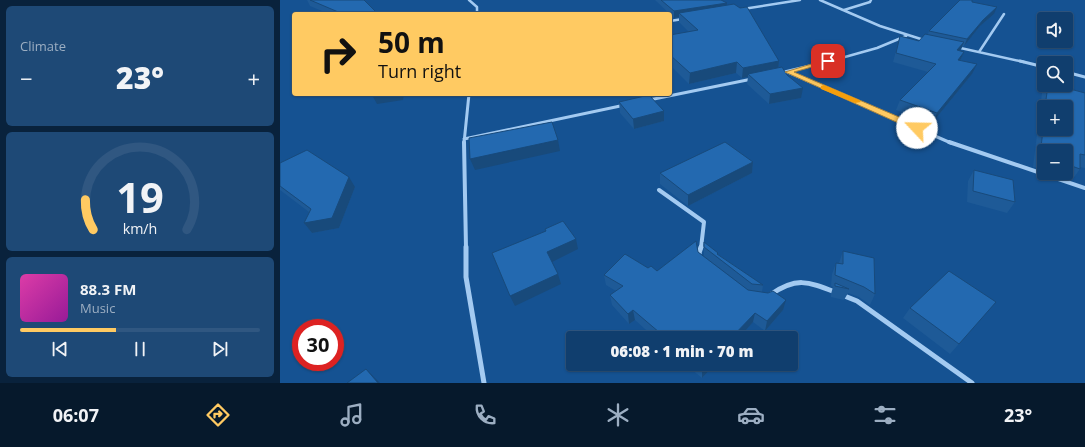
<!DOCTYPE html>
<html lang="en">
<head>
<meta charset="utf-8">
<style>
	:root { --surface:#103e6e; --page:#1e4976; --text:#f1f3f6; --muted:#9caec2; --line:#305781; --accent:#ffca62 }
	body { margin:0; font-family:"Open Sans",sans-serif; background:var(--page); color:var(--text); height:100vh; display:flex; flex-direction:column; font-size:15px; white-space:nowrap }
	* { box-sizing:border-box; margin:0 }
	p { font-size:13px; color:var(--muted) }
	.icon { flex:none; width:22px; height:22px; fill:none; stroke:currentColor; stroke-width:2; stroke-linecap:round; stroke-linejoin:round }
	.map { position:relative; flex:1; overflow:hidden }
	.panel { display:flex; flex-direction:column; gap:6px; padding:6px; background:#09223c; width:280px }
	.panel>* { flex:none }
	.guide { position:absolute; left:12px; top:12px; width:380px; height:84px; border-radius:4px; box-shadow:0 1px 3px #0004,0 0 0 1px var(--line); background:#ffca62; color:#111; overflow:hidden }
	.tools { position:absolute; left:757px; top:12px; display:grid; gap:8px }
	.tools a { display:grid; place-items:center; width:36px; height:36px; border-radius:4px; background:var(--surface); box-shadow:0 1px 3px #0004,0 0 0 1px var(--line); font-size:20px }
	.speed { position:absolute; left:12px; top:319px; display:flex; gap:8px; font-size:20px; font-weight:700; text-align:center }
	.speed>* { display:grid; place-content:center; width:52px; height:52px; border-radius:50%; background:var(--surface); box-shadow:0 1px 3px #0004,0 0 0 1px var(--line); line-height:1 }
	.speed .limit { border:6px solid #d22; background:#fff; color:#111 }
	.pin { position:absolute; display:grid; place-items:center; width:34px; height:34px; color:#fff; margin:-17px; border-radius:8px; box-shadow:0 2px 6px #0006 }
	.me { position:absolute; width:44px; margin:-22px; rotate:294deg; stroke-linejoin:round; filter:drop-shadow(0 0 3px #0008) }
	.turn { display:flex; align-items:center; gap:14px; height:84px; padding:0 20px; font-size:18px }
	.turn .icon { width:52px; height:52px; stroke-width:2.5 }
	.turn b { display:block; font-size:28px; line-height:34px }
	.big { font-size:30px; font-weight:800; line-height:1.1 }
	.panel .card { flex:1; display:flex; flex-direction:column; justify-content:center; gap:6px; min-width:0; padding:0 14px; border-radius:6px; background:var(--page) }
	.panel .dial { align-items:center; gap:0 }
	.dial svg { height:104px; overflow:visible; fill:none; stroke:var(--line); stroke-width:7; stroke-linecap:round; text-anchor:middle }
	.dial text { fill:var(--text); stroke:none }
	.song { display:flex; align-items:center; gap:12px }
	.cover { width:48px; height:48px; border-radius:6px; background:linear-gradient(135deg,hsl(320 70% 55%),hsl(300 70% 35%)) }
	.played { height:4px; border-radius:2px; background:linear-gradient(90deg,var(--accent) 40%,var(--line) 40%) }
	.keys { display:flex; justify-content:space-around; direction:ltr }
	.heat { display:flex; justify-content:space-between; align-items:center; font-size:22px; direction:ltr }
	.trip { position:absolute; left:286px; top:331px; width:232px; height:40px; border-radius:4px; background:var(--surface); box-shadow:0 1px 3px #0004,0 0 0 1px var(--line); font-weight:800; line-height:40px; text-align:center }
	.dock { display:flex; height:64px; justify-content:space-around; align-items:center; background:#06192c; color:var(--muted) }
	.dock .icon { width:28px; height:28px }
	.dock .selected { color:var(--accent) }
	.dock b { font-size:18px; color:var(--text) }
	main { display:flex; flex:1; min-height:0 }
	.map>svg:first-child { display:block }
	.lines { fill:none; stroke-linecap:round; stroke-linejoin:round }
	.street-far3 { stroke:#a3caf1; stroke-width:2.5 }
	.street-far2 { stroke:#a3caf1; stroke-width:3 }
	.street-far1 { stroke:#a3caf1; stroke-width:4 }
	.street { stroke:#a3caf1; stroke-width:5 }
	.wall { fill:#1e5a97; fill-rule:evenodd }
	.shaded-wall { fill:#184a7b }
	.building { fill:#2369b0; stroke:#184a7b }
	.route { fill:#ffca62; stroke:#a68340 }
	.slow { fill:#f59e0b }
</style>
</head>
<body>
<main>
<section class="panel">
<div class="card"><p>Climate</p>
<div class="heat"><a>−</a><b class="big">23°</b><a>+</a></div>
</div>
<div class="card dial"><svg viewBox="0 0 100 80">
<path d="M14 69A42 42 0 1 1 86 69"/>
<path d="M14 69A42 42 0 0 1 8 46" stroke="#ffca62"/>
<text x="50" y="56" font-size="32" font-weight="700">19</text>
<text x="50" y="72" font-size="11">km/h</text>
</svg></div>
<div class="card">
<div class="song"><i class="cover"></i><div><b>88.3 FM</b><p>Music</p></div></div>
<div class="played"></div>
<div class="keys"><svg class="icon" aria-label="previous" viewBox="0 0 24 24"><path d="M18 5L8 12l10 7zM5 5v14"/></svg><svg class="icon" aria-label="pause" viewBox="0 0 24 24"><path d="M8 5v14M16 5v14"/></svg><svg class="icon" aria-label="next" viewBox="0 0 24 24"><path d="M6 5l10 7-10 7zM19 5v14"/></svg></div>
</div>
</section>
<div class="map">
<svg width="805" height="383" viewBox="0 0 805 383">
	<rect width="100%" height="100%" fill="#155292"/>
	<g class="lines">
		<path class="street-far3" d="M 189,0 L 197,7 L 197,14
			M 540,0 L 600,26 L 644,40
			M 463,9 L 520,0
			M 564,10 L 590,2 L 591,0
			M 390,21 L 403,19
			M 676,47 L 744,62
			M 699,52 L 724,14
			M 547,62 L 597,48 L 626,36"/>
		<path class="street-far2" d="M 740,61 L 764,67
			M 508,72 L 671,143
			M 786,72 L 805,77
			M 500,73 L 551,61
			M 369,100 L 472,79
			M 184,139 L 345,105
			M 184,143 L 189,94"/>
		<path class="street-far1" d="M 184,142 L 186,248
			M 669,142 L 805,188
			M 379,190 L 424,222 L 421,248"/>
		<path class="street" d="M 186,247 L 186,277 L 204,383
			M 420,257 L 419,253 L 421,247
			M 490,295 C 516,277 527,281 555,292
			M 562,295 L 577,301 L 692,383"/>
	</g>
	<path class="wall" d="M 27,0 L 84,0 L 98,14 L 49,14 L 30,6 Z
		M 375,0 L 441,0 L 499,61 L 498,68 L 521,98 L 489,104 L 467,84 L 468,77 L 462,78 L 456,73 L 409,84 L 390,65 L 390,35 L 409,32 L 399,22 L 399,17 L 394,18 Z
		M 692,2 L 714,14 L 700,26 L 684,46 L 683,46 L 680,51 L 684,52 L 680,61 L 692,74 L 652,123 L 616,110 L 620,100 L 648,72 L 613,62 L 620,36 L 639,41 L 648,34 L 649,31 Z
		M 766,85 L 775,85 L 805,93 L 805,168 L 800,167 L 800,169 L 792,180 L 772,173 L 786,173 L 786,151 L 764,151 L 764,170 L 753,167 L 762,93 ZM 764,107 L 786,107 L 764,129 Z
		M 339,102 L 384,121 L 354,129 L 340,113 Z
		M 473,162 L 472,173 L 408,206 L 380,184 L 380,173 Z
		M 0,163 L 75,187 L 59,228 L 32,233 L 24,223 L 29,212 L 0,190 Z
		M 694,170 L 735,202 L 727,213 L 687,202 L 688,181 Z
		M 424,242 L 438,253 L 438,254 L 483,285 L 482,292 L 503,310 L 485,331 L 473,322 L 459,338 L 375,338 L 355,320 L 349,324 L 332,305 L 330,295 L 336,291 L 326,285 L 324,275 L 368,268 L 377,271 L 418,252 L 424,256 Z
		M 563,251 L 595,294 L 590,305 L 579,297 L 568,293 L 564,300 L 551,297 L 551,294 L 553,287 L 551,286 L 552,274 L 556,263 L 559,263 Z
		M 630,308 L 707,312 L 670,354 L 623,318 Z
		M 405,364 L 435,364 L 422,378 Z"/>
	<path class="shaded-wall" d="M 447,3 L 446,9 L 399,13 L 399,17 L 394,18 L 394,11 Z
		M 717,7 L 714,14 L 700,26 L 684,46 L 687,39 L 703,20 Z
		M 684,42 L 680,51 L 677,50 Z
		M 684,52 L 680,61 L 678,60 Z
		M 499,61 L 498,71 L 468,74 L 468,77 L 462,78 L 463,68 Z
		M 457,62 L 456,73 L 409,84 L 410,73 Z
		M 697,64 L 692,74 L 652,123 L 657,113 Z
		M 523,88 L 521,98 L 489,104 L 490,94 Z
		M 99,94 L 124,94 L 123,100 L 97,104 L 92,95 Z
		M 384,111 L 384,121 L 354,129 L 353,119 Z
		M 278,140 L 280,151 L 195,170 L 190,159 Z
		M 473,162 L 472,173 L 408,206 L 408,195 Z
		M 69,177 L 75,187 L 59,228 L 32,233 L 24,223 Z
		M 296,239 L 298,249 L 270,263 L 267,252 Z
		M 278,274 L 281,284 L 235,306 L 230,296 Z
		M 506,300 L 503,310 L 485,331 L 487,321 Z
		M 353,310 L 355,320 L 349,324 L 348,314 Z
		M 475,313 L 473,322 L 459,338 L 451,338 Z
		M 427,364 L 435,364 L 422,378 L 422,369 Z
		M 86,369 L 100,383 L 98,383 Z"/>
	<path class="building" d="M 30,0 L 84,0 L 98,14 L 63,14 Z
		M 381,0 L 441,0 L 447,3 L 394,11 Z
		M 680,0 L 692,0 L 692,2 L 717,7 L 703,20 L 687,39 L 649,31 Z
		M 454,4 L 460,8 L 467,7 L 499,61 L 463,68 L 457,62 L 410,73 L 390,55 L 390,35 L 418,30 L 399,13 Z
		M 645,34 L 684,42 L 677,50 L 684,52 L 678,60 L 697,64 L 657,113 L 620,100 L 656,64 L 616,53 L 620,36 L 639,41 Z
		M 502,67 L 507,75 L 523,88 L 490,94 L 468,74 Z
		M 768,85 L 775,85 L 805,93 L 805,155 L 800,154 L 800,169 L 786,164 L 786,151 L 764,151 L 764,157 L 760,156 L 764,121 L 764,129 L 786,129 L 786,107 L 765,107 Z
		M 369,95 L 384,111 L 353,119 L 339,102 Z
		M 272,122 L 278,140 L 190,159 L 189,138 Z
		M 445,142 L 473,162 L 408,195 L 380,173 Z
		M 27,150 L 69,177 L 52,218 L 24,223 L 31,209 L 0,186 L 0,163 Z
		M 694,170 L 733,180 L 735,202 L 693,191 Z
		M 283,221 L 296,239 L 267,252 L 278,274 L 230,296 L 212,253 L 266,231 L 265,229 Z
		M 416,241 L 418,252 L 468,290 L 488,293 L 493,291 L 506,300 L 487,321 L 475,313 L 451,338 L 386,338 L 353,310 L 348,314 L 330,295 L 343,286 L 324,275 L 345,254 L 368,268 L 371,266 L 377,271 Z
		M 424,242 L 438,253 L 437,254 L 483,285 L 472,284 L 424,247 Z
		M 563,251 L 594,258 L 595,294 L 584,287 L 555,275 L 556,263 L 563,264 Z
		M 669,271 L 716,302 L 679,344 L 630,308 Z
		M 555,283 L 569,289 L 555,286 Z
		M 416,364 L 427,364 L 422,369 Z
		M 86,369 L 98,383 L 67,383 Z"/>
	<path class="route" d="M 548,59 L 551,61 L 550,62 L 514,72 L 640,126 L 640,130 L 634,130 L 505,72 Z"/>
	<path class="slow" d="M 544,85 L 579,100 L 581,102 L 575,103 L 541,89 L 541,86 Z"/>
</svg>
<div class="tools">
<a><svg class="icon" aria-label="sound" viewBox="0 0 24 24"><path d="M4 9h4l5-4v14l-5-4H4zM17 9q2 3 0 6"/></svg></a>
<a><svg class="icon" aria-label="search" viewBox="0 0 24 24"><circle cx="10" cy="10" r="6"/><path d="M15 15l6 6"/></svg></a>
<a>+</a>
<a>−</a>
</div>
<div class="speed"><div class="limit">30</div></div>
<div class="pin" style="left:548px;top:61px;background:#d93025"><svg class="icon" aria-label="arrive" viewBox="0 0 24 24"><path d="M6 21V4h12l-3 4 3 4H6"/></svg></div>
<svg class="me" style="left:637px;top:128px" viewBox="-20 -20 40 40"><circle r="19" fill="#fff"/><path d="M0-13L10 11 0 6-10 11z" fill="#ffca62"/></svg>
<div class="trip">06:08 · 1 min · 70 m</div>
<div class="guide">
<div class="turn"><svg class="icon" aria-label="right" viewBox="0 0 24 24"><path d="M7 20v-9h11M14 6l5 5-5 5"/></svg><div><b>50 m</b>Turn right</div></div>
</div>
</div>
</main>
<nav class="dock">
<b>06:07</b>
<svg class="icon selected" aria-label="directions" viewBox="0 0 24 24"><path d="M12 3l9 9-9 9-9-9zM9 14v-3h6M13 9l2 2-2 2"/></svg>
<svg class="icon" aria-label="music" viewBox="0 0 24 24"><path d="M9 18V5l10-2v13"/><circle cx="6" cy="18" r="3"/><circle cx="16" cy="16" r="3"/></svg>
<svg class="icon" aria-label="phone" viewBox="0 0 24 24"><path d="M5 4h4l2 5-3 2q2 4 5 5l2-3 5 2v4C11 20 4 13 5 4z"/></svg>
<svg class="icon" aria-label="climate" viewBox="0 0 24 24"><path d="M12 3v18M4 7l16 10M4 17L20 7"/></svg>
<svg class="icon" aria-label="car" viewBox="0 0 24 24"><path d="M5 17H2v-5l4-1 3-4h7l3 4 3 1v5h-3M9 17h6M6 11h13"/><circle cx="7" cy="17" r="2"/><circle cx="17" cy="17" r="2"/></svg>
<svg class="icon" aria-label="filters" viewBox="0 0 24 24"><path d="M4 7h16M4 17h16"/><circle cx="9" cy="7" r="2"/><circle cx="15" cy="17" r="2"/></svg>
<b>23°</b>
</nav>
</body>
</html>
